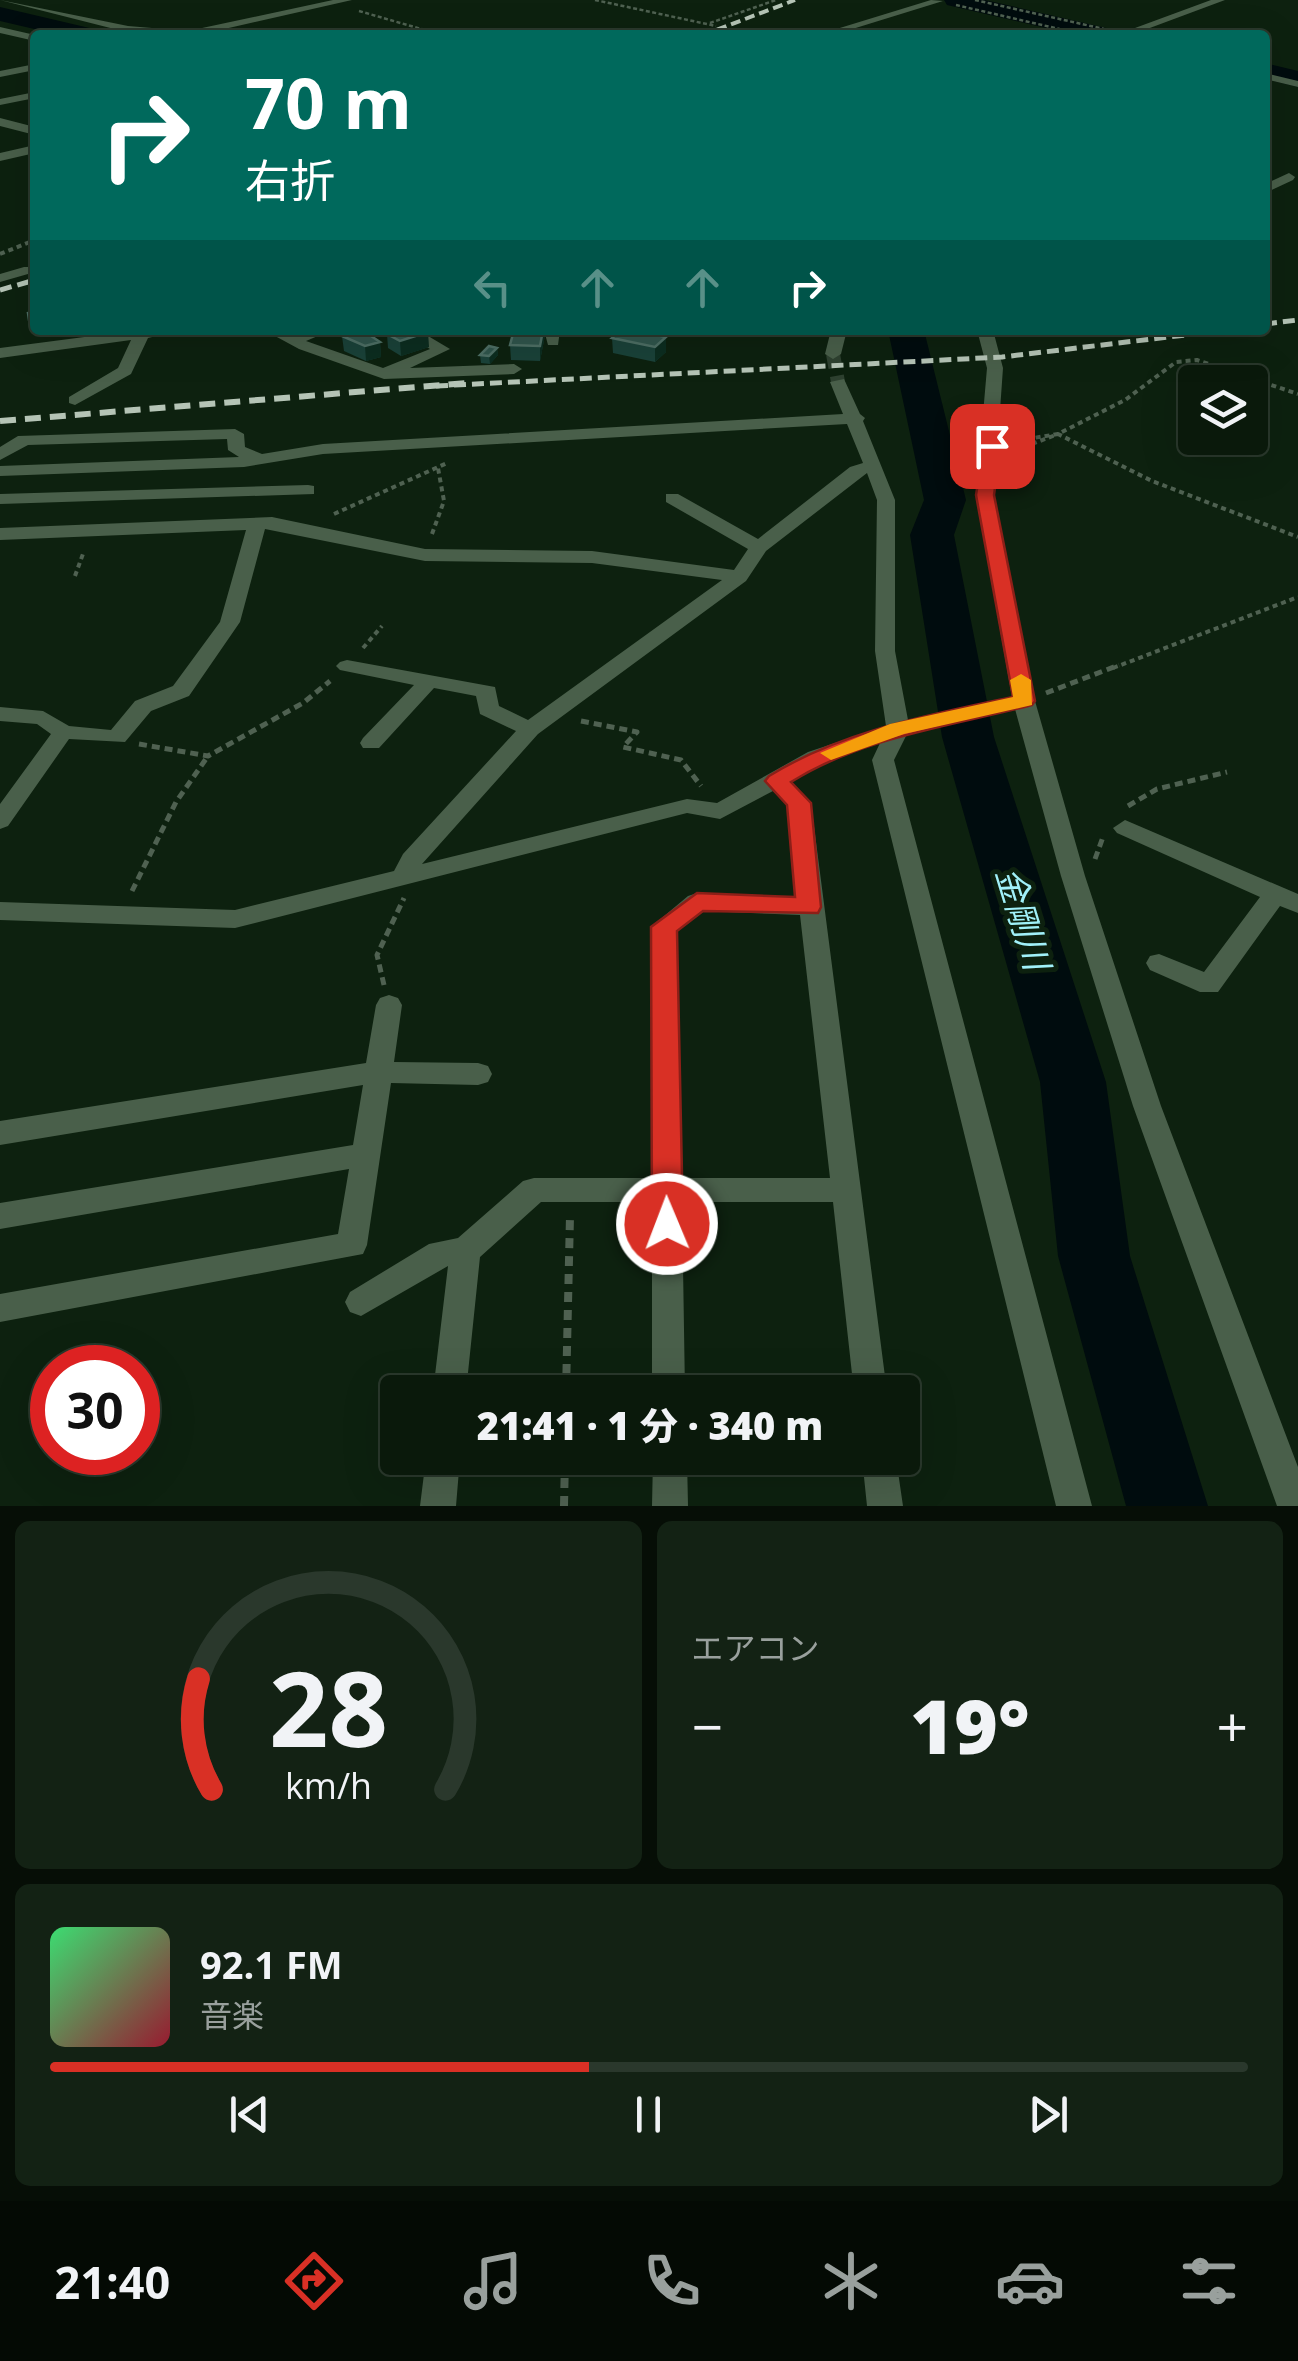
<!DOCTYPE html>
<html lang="ja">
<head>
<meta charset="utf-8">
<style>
	:root { --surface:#0a190b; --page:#132214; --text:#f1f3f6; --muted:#99a09d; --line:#2a382c; --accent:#d93025 }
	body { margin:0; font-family:"Open Sans","Noto Sans JP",sans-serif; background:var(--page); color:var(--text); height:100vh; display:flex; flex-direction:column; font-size:38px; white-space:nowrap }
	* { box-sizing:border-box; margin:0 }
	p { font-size:32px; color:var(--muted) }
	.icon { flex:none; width:55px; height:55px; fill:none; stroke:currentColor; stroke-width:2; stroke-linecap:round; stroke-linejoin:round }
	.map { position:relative; height:1506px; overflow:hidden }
	.side { display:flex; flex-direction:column; gap:15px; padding:15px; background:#060e06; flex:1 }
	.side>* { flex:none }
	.banner { position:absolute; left:30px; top:30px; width:1240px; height:305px; border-radius:10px; box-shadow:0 10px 40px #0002,0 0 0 2px var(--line); background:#00695c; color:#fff; overflow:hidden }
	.controls { position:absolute; left:1178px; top:365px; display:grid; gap:20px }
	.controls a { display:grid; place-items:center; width:90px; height:90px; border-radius:10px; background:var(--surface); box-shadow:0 10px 40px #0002,0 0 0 2px var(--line); font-size:50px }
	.speed { position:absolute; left:30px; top:1345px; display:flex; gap:20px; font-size:50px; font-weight:700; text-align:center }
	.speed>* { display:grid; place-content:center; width:130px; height:130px; border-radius:50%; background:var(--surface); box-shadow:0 10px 40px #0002,0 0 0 2px var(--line); line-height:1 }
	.speed .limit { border:15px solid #d22; background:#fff; color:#111 }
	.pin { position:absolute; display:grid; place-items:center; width:85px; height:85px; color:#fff; margin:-42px; border-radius:20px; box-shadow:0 5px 15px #0006 }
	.me { position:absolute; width:110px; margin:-55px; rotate:359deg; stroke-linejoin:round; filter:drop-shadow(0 0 8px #0008) }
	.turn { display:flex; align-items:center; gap:35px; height:210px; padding:0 50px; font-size:45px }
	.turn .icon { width:130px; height:130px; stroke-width:2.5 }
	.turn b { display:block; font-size:70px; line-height:85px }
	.lanes { display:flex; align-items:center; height:95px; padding:0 50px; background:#0003; justify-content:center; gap:50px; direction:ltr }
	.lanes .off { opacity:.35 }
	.big { font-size:75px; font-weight:800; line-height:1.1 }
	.side .widget { flex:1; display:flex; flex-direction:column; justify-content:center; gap:15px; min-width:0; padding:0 35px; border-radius:15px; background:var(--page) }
	.side .dial { align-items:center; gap:0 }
	.dial svg { height:260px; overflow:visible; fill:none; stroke:var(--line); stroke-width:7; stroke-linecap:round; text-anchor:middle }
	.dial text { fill:var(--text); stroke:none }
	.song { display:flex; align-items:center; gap:30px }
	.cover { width:120px; height:120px; border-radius:15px; background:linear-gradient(135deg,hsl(140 70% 55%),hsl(350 70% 35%)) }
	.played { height:10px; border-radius:5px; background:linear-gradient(90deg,var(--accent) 45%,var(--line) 45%) }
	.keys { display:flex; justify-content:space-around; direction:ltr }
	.heat { display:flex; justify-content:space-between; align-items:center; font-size:55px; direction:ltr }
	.side .tiles { flex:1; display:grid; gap:15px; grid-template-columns:1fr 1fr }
	.widget:last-child { grid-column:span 2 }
	.trip { position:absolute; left:380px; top:1375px; width:540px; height:100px; border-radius:10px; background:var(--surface); box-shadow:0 10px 40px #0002,0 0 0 2px var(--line); font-weight:800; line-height:100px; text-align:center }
	.tabs { display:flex; height:160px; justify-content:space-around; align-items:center; background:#040a04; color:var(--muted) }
	.tabs .icon { width:70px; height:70px }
	.tabs .on { color:var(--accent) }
	.tabs b { font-size:45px; color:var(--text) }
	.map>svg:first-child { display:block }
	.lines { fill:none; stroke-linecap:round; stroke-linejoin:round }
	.river { fill:#000c0e; fill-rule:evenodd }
	.minor-tunnel { stroke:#2e4130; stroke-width:14; stroke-dasharray:14 8; stroke-linecap:butt }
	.path-far3 { stroke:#4f6151; stroke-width:2.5; stroke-dasharray:4 2.5; stroke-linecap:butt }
	.path-far2 { stroke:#4f6151; stroke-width:4; stroke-dasharray:5 4; stroke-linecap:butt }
	.path-far1 { stroke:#4f6151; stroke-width:5; stroke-dasharray:8 5; stroke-linecap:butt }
	.path { stroke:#4f6151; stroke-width:8; stroke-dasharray:10 8; stroke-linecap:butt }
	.minor { fill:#495f4a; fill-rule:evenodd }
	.rail-far2 { stroke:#b5c4b6; stroke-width:4; stroke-dasharray:10 5; stroke-linecap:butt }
	.rail-far1 { stroke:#b5c4b6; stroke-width:5; stroke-dasharray:12 6; stroke-linecap:butt }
	.rail { stroke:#b5c4b6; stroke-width:6; stroke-dasharray:16 9; stroke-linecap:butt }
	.wall { fill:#1a4239 }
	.shaded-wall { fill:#0c2d20 }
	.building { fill:#30554c; stroke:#4d6e64; stroke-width:2.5 }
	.route { fill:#d93025; stroke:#8d1f18; stroke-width:2.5 }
	.slow { fill:#f59e0b }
	.labels { text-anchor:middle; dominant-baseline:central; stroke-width:10; stroke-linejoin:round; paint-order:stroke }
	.water-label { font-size:35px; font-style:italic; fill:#a1f1f9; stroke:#0d210f }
</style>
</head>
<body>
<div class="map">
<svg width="1298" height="1506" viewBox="0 0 1298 1506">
	<rect width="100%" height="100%" fill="#0d210f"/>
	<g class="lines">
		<path class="river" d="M 944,0 L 985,0 L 1115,30 L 1119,35 L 1076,35 L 947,5 Z
			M 0,7 L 98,30 L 102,35 L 60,35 L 0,21 Z
			M 1265,63 L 1298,71 L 1298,87 L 1265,79 Z
			M 888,330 L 924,330 L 966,500 L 954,535 L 994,737 L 1106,1082 L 1130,1256 L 1208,1506 L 1126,1506 L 1058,1256 L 1040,1082 L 942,737 L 910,535 L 924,500 Z"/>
		<path class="minor-tunnel" d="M 833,354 L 838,382"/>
		<path class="path-far3" d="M 595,0 L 716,26
			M 975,0 L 1104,29
			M 956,5 L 1085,35
			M 359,11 L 442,35
			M 710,23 L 776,0
			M 740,30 L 761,35"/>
		<path class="path-far2" d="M 0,254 L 35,240
			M 1009,442 L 1058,434 L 1125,400 L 1176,362 L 1197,360 L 1298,394
			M 1032,444 L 1058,434 L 1152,481 L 1298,537
			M 334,514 L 447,463
			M 432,534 L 444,501 L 438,468
			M 75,576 L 84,551
			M 363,648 L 382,626
			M 1113,668 L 1298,597"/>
		<path class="path-far1" d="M 1046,693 L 1119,665
			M 581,721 L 637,732 L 623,747 L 681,760 L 701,786
			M 139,744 L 208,756 L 303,703 L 330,681
			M 1128,806 L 1157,789 L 1227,772
			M 1095,859 L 1103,837
			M 132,891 L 176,802 L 208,756
			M 384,985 L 377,955 L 404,898"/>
		<path class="path" d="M 566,1392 L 570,1216
			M 564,1506 L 565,1458"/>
		<path class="minor" d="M 0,0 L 128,26 L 188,31 L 333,0 L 352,0 L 198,35 L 138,35 Z
			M 931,0 L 943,1 L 833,35 L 817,35 Z
			M 1211,0 L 1225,0 L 1131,35 L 1116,35 Z
			M 0,27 L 35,35 L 35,41 L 0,33 Z
			M 35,64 L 35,70 L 0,77 L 0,71 Z
			M 1265,73 L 1298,81 L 1298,87 L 1265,79 Z
			M 35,92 L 35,98 L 0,105 L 0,99 Z
			M 0,118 L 35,127 L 35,135 L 0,126 Z
			M 35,145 L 35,153 L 0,161 L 0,153 Z
			M 1289,173 L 1295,177 L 1293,180 L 1265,193 L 1265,184 Z
			M 24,267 L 34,267 L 35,272 L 0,282 L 0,274 Z
			M 138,330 L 181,330 L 148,338 L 131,374 L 75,405 L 69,403 L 69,397 L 118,368 L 131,340 L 0,358 L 0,348 Z
			M 264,330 L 284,330 L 293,335 L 308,330 L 332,330 L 306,341 L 383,368 L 430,349 L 399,330 L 418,330 L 450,349 L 410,368 L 514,364 L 522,369 L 514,374 L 384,379 L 299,349 Z
			M 544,330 L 560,330 L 558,345 L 548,345 Z
			M 831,330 L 847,330 L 841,354 L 833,359 L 825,354 Z
			M 977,330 L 993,330 L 1003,368 L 994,495 L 1035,701 L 1085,876 L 1161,1106 L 1298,1467 L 1298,1506 L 1277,1506 L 1133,1106 L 1061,876 L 1015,709 L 907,734 L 894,760 L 1092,1506 L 1056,1506 L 872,760 L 880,743 L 824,762 L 790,781 L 811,803 L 887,1392 L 854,1392 L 833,1202 L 682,1202 L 685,1392 L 652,1392 L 652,1202 L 541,1202 L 480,1257 L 466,1392 L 433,1392 L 448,1266 L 361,1316 L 350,1312 L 345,1302 L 350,1292 L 429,1244 L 458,1238 L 523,1181 L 534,1178 L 652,1178 L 651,927 L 688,896 L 697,893 L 798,898 L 788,805 L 773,791 L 720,819 L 687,813 L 235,928 L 0,920 L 0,902 L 235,910 L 394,871 L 403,854 L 516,731 L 480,714 L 476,696 L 434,688 L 379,748 L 363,748 L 360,743 L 363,738 L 414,685 L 340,670 L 336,666 L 340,662 L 347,660 L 495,687 L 499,706 L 528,720 L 722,580 L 592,563 L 425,561 L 265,529 L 240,622 L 189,696 L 151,711 L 125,742 L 69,739 L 8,826 L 0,829 L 0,804 L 51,734 L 37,724 L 0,721 L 0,707 L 43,711 L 69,726 L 111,730 L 135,701 L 173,686 L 220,622 L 246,530 L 0,540 L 0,528 L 272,517 L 425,549 L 592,551 L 734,570 L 748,549 L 666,502 L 666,494 L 678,494 L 758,539 L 850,467 L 863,463 L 847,424 L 323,454 L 244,467 L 0,476 L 0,466 L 239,457 L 228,450 L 227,439 L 28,445 L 0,460 L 0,447 L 18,436 L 235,429 L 244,434 L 245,447 L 262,454 L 323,444 L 843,414 L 830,382 L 844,379 L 860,414 L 865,418 L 863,421 L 895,500 L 895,651 L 908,720 L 1012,697 L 976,495 L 987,368 ZM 867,473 L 877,500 L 875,651 L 886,726 L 808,752 L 717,803 L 687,799 L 422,864 L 538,734 L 746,581 L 766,551 ZM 702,911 L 800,915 L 830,1178 L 682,1178 L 677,930 Z
			M 308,485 L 314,486 L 314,494 L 0,504 L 0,494 Z
			M 1125,820 L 1298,894 L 1298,913 L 1280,906 L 1218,992 L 1200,992 L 1150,970 L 1146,963 L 1150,956 L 1159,954 L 1204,972 L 1260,897 L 1117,833 L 1113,828 Z
			M 389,995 L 398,998 L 402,1005 L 394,1062 L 478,1063 L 488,1066 L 492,1074 L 488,1082 L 478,1085 L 391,1083 L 367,1245 L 363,1254 L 0,1322 L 0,1294 L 338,1234 L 349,1169 L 0,1229 L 0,1203 L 353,1145 L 363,1085 L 0,1145 L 0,1121 L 366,1063 L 376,1005 L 380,998 Z
			M 426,1458 L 460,1458 L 456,1506 L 420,1506 Z
			M 653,1458 L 687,1458 L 688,1506 L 652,1506 Z
			M 862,1458 L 896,1458 L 903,1506 L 867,1506 Z"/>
		<path class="rail-far2" d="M 703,35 L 795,0"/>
		<path class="rail-far1" d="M 0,290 L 35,280
			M 1265,324 L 1298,320
			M 436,386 L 1002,357 L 1227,330"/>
		<path class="rail" d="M 0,421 L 467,383"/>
	</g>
	<path class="wall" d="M 514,330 L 546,330 L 540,361 L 511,360 L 510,345 Z
		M 387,334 L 429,347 L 401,356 L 388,348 Z
		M 342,336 L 380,342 L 381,357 L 366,361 L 344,351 Z
		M 666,337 L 666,352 L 655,362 L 613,353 L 612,338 Z
		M 497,348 L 498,355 L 490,364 L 481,363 L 480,355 Z"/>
	<path class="shaded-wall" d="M 29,320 L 35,320 L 35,327 L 30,328 Z
		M 543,330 L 546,330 L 540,361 L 540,346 Z
		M 428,332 L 429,347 L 401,356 L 400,341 Z
		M 666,337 L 666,352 L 655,362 L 655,347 Z
		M 380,342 L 381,357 L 366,361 L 365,346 Z
		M 497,348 L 498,355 L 490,364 L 489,356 Z"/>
	<path class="building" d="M 35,312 L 35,320 L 29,320 L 28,313 Z
		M 357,330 L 362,330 L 380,342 L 365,346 L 342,336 Z
		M 398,330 L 423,330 L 428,332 L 400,341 L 387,334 Z
		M 514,330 L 543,330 L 540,346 L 510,345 Z
		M 622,330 L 630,330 L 666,337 L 655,347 L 612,338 Z
		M 489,346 L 497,348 L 489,356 L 480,355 Z"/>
	<path class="route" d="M 992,440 L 1001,446 L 994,495 L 1035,701 L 1032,705 C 951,726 863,737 791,782 L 811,803 L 821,907 L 818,913 L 703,911 L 677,931 L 683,1224 L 678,1233 L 667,1237 L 656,1233 L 652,1224 L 651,927 L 697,893 L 795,897 L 787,805 L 765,781 L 769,776 C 842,731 929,715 1013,697 L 976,495 L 984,446 Z"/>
	<path class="slow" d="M 1021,674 L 1031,680 L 1032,705 L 904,734 L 831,760 L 820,753 L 890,724 L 1013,697 L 1010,680 Z"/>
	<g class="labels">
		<g class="water-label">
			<text transform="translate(1024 918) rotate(73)">金剛川</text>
		</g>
	</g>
</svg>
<div class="controls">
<a><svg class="icon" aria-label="layers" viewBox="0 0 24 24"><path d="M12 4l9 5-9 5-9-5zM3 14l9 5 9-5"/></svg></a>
</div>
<div class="speed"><div class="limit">30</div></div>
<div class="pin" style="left:992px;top:446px;background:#d93025"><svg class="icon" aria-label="arrive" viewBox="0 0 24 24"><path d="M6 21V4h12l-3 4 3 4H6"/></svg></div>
<svg class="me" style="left:667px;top:1224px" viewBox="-20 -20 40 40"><circle r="17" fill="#d93025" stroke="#fff" stroke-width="3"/><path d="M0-11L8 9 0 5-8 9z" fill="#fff"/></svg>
<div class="trip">21:41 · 1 分 · 340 m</div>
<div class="banner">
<div class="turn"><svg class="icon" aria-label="right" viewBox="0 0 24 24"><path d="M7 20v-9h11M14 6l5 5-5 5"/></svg><div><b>70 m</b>右折</div></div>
<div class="lanes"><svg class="icon off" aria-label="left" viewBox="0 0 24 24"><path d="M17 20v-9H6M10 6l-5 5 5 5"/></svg><svg class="icon off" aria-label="ahead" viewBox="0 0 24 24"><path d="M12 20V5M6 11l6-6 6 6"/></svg><svg class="icon off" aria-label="ahead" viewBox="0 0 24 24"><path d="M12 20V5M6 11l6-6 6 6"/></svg><svg class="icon" aria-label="right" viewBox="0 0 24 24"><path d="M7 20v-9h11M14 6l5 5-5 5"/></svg></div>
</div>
</div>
<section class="side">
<div class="tiles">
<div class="widget dial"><svg viewBox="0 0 100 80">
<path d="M14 69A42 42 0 1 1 86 69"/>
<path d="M14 69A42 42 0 0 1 10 35" stroke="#d93025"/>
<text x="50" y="56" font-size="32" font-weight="700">28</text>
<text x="50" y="72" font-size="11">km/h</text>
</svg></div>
<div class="widget"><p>エアコン</p>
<div class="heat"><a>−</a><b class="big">19°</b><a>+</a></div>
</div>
<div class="widget">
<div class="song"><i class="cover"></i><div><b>92.1 FM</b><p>音楽</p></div></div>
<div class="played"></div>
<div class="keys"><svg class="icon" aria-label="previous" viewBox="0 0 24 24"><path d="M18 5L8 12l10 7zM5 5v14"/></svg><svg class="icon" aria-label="pause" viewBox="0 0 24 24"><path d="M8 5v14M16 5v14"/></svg><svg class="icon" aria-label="next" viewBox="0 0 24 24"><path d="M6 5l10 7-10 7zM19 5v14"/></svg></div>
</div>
</div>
</section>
<nav class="tabs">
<b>21:40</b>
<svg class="icon on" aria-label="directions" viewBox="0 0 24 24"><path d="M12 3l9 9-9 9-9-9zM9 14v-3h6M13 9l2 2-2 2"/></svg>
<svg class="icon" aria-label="music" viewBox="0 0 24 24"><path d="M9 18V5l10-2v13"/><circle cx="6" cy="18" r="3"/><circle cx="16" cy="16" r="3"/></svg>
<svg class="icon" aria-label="phone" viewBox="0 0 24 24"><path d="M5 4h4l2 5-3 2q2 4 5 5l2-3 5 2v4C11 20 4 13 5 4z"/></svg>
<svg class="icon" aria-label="climate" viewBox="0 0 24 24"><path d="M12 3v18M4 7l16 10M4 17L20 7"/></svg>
<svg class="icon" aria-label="car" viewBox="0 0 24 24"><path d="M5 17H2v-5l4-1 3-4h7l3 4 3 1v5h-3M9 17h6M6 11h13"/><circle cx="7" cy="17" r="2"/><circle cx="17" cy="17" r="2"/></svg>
<svg class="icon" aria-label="filters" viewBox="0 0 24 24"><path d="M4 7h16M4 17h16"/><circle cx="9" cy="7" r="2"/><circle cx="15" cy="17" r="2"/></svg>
</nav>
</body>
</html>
